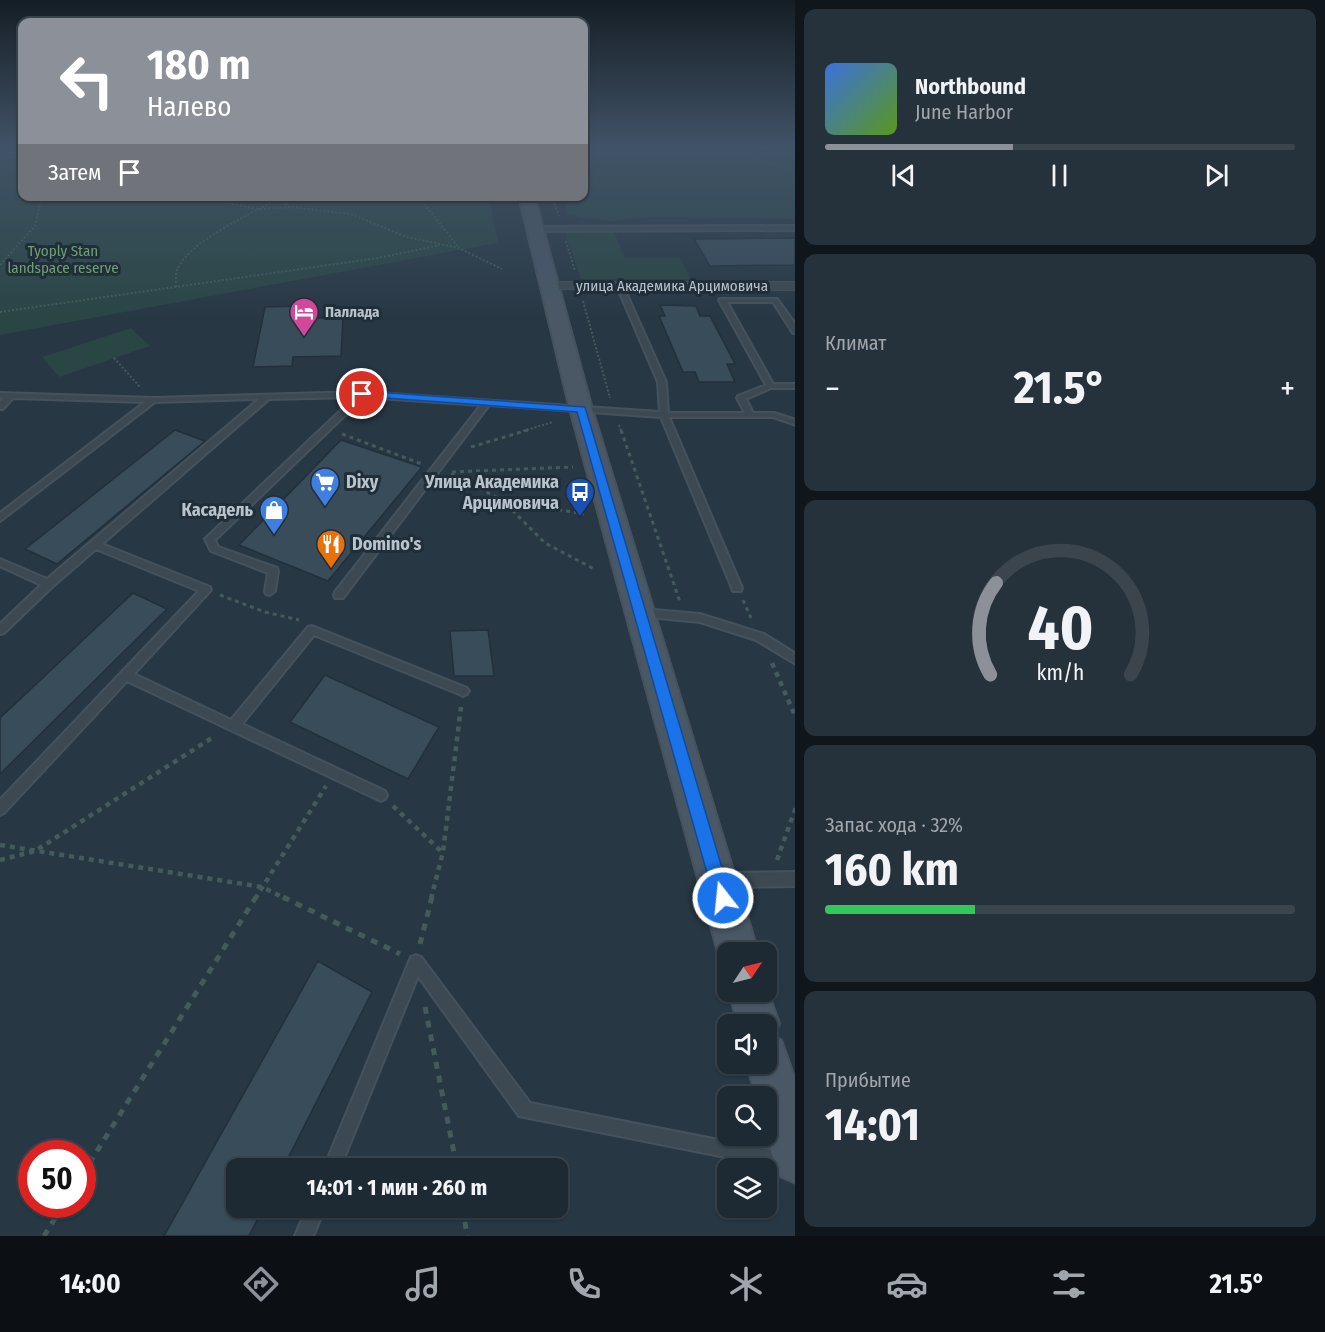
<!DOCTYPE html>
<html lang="ru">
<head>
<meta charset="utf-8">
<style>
	:root { --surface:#1d2933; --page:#25313b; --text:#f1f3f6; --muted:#a0a6ac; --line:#3b454e; --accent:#8c9099 }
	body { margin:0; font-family:"Fira Sans Condensed",sans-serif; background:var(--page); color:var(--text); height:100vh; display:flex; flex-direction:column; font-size:22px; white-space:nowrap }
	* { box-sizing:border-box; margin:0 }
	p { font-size:20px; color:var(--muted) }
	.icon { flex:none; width:33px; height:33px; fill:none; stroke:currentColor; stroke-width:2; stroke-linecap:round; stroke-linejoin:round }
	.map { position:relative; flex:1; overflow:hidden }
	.details { display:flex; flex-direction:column; gap:9px; padding:9px; background:#10171c; width:530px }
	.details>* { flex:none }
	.hud { position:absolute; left:18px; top:18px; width:570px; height:183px; border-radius:12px; box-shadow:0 2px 4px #0004,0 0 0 2px var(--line); background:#8c9099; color:#fff; overflow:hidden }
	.needle { width:39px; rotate:55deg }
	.buttons { position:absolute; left:717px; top:942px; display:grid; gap:12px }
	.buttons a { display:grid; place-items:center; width:60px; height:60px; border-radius:12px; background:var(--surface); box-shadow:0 2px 4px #0004,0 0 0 2px var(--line); font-size:30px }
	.speed { position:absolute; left:18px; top:1140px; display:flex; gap:12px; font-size:30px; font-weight:700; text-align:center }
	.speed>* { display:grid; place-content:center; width:78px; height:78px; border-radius:50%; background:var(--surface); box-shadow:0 2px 4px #0004,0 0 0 2px var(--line); line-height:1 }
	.speed .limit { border:9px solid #d22; background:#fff; color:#111 }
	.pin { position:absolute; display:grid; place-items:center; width:51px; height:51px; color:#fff; margin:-26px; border:3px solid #fff; border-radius:50%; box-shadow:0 2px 6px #0007 }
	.me { position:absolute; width:66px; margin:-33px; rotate:344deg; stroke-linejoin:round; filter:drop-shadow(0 0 4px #0008) }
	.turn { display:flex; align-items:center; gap:21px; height:126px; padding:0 30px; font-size:27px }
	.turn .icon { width:78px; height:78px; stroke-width:2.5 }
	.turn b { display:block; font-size:42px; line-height:51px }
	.then { display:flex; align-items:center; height:57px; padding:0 30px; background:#0003; gap:12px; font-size:22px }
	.big { font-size:45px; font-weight:700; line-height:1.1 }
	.details .tile { flex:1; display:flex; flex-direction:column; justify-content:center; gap:9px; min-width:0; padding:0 21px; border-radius:12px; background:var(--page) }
	.details .dial { align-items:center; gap:0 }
	.dial svg { height:156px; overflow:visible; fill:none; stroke:var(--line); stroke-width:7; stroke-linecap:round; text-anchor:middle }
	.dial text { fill:var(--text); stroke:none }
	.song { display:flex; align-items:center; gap:18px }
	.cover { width:72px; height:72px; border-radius:9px; background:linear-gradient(135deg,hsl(220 70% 55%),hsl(90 70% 35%)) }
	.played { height:6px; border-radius:3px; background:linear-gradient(90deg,var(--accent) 40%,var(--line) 40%) }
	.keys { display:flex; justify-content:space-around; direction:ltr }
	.heat { display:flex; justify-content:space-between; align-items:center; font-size:33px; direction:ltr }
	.charge { height:9px; border-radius:4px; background:linear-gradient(90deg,#34c759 32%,var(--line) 0) }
	.trip { position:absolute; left:226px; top:1158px; width:342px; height:60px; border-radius:12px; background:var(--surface); box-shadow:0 2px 4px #0004,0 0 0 2px var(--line); font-weight:700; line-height:60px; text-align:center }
	.tabs { display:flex; height:96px; justify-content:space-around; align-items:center; background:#0c1014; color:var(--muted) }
	.tabs .icon { width:42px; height:42px }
	.tabs .active { color:var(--accent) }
	.tabs b { font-size:27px; color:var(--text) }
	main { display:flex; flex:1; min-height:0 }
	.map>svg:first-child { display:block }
	.green { fill:#294544 }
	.building { fill:#394c5a; stroke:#22303b; stroke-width:1.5 }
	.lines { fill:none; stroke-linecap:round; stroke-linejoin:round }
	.lane-casing { stroke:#45525d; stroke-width:4 }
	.street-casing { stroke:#45525d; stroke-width:2 }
	.secondary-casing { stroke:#45525d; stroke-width:4 }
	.path-far3 { stroke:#435c5b; stroke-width:2; stroke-dasharray:2 2; stroke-linecap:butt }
	.path-far2 { stroke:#435c5b; stroke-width:3; stroke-dasharray:4 4; stroke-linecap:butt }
	.path-far1 { stroke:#435c5b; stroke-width:4.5; stroke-dasharray:5 5; stroke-linecap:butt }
	.path { stroke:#435c5b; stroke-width:5; stroke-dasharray:7 7; stroke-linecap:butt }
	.lane { fill:#3c4953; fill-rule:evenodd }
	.street { fill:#3c4953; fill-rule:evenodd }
	.secondary { fill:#4a5866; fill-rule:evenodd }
	.route { fill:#1a73e8; stroke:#114b97; stroke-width:1.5 }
	.labels { text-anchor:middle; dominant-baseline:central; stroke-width:6; stroke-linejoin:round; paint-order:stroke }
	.far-park-label { font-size:15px; fill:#709e74; stroke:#202e39 }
	.far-street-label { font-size:15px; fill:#b9c3cd; stroke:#202e39 }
	.far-poi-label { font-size:15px; font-weight:bold; fill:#b9c3cd; stroke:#202e39; text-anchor:start }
	.poi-label { font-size:18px; font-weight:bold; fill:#b9c3cd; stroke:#202e39; text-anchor:start }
</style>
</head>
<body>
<main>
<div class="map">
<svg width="796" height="1236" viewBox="0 0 796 1236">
	<rect width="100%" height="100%" fill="#273744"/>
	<path class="green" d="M 0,147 L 22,147 L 22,196 L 489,197 L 498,243 L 0,335 Z
		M 584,147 L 795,147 L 795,219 L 652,217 L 612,221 L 568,215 L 565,197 L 584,196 Z
		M 565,232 L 614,232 L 625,258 L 680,258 L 691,279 L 581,279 Z
		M 131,328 L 150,346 L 59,377 L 42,357 Z"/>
	<path class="building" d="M 795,238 L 795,265 L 710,266 L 694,239 Z
		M 660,305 L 696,306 L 700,316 L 710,316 L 735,364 L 727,364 L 735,382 L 699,382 L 695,372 L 683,372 L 659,316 L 665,316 Z
		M 302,306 L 301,318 L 343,318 L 341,356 L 293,357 L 292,366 L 253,367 L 265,307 Z
		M 175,430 L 205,441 L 57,564 L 25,549 Z
		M 341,440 L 422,467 L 328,581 L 239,545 Z
		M 133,593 L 167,609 L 0,774 L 0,718 Z
		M 488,630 L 494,676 L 454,676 L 450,631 Z
		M 325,675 L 439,727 L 408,779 L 290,722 Z
		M 318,961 L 372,992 L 283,1168 L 237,1168 L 237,1208 L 263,1208 L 249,1236 L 164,1236 Z"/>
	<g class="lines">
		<g class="lane-casing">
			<path id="lane" d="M 796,226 L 796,230 L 536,231 L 533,229 L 536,227 Z
				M 620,284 L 623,286 L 666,382 L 668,413 L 745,413 L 737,398 L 738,396 L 766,385 L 719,300 L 720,299 L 777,299 L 796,325 L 796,333 L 793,333 L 773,302 L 727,302 L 773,384 L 796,384 L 796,388 L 771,388 L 746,399 L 753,413 L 774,413 L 796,420 L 796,425 L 773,417 L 669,417 L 742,588 L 741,591 L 733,591 L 732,588 L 661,417 L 489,405 L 343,598 L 335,598 L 334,595 L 335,592 L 481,405 L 364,397 L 215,540 L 218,547 L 277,568 L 278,571 L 275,591 L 270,595 L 266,594 L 265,591 L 268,573 L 211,551 L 205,539 L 355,397 L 269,399 L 102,544 L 210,587 L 211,590 L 134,674 L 231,720 L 308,627 L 312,626 L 467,688 L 469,691 L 467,694 L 463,696 L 459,694 L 314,635 L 242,724 L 385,791 L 387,795 L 385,799 L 381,801 L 127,681 L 4,813 L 0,815 L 0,800 L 199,591 L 96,549 L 52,587 L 4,633 L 0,634 L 0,624 L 41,585 L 0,566 L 0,559 L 47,579 L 259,399 L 155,402 L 0,521 L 0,513 L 145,402 L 13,398 L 3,409 L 0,409 L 0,402 L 4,398 L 0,397 L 0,393 L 153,398 L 362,392 L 660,412 L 658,382 L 617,286 Z
				M 642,609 L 700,614 L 764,634 L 796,654 L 796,664 L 756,640 L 700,622 L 638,616 L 637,613 Z
				M 796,872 L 796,886 L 724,887 L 719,885 L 717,880 L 719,875 L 724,873 Z
				M 416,955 L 421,957 L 530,1103 L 785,1153 L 791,1155 L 793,1161 L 791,1167 L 785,1169 L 519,1116 L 418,976 L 340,1168 L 324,1168 L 411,957 Z
				M 307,1208 L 325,1208 L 313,1236 L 295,1236 Z"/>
		</g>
		<g class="street-casing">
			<path id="street" d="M 549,282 L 796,282 L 796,290 L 545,289 L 543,286 Z"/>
		</g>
		<g class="secondary-casing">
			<path id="secondary" d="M 519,196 L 534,196 L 592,409 L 758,952 L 728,952 L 728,967 L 724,966 L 718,952 L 570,409 Z
				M 766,986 L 779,1024 L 773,1037 L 781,1040 L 796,1083 L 796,1183 L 780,1176 C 767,1146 766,1129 766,1096 L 756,1096 L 747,1064 L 766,1064 L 766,1024 L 738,1024 L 729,992 L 766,992 Z"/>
		</g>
		<path class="path-far3" d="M 723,147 L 796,172
			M 0,158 L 22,156
			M 0,164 L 22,170
			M 193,196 L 258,209 L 290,207 L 351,214 L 407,237 L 459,248 L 502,269
			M 276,196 L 290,207
			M 422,196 L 426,206 L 459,248
			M 552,196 L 559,216
			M 566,241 L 575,271
			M 0,265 L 35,226 L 42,196
			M 176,287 C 176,281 175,274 178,268 C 189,242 253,212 279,199
			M 583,301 L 610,398
			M 0,312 L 378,258 L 440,245
			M 114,358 L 140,387
			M 619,425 L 621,431
			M 523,431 L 553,422"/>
		<path class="path-far2" d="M 621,430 L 680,602
			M 342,434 L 422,464
			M 471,447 L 528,430
			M 452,472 L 573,467
			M 451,474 L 502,500 L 545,543 L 596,570
			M 503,500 L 584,514
			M 220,595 L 265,612 L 299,620
			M 743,600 L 751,618"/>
		<path class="path-far1" d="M 772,663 L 796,718
			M 393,806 L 442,852
			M 0,845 L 262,887 L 286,899
			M 0,860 L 35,851 L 215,736
			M 777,860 L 796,807
			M 255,899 L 326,786
			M 431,899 L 443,852 L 461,707"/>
		<path class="path" d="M 283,897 L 400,954
			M 420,944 L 432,897
			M 425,1007 L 457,1168
			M 82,1175 L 256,897
			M 463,1208 L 467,1236
			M 44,1236 L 64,1204"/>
		<use href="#lane" class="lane"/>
		<use href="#street" class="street"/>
		<use href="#secondary" class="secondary"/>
	</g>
	<linearGradient id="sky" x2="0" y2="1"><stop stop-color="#151e25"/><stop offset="0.46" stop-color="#415367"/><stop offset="1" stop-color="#415367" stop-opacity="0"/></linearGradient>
	<rect width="796" height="320" fill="url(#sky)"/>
	<path class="route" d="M 362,391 L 585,407 L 731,898 L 729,905 L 723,907 L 716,905 L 714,898 L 577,412 L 358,396 L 357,394 Z"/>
	<defs>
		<g id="hotel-pin" transform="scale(1.5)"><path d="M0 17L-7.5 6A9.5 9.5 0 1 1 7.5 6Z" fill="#d1479c" stroke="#202e39"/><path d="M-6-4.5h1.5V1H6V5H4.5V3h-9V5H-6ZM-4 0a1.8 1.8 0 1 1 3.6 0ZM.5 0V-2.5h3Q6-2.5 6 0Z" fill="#fff"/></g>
		<g id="supermarket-pin" transform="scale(1.5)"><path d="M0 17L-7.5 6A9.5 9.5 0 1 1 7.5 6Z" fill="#3f7fe0" stroke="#202e39"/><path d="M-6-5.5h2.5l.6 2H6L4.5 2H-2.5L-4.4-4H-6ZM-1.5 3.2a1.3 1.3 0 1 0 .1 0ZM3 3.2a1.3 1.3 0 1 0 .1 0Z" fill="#fff"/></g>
		<g id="bus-pin" transform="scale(1.5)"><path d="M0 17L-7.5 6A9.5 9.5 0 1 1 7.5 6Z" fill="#1a4fb4" stroke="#202e39"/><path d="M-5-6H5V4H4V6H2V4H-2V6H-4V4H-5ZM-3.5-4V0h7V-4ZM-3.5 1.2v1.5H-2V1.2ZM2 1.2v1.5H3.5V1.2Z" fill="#fff"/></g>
		<g id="shop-pin" transform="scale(1.5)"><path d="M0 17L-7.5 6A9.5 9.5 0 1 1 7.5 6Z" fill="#3f7fe0" stroke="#202e39"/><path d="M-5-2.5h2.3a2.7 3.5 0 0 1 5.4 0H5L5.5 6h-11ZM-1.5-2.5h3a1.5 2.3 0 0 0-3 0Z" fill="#fff"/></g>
		<g id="restaurant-pin" transform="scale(1.5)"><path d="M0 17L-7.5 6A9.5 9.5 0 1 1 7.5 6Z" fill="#e8710a" stroke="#202e39"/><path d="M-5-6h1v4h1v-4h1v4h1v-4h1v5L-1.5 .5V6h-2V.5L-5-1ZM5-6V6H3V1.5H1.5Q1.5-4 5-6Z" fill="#fff"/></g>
	</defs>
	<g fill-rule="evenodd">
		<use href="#hotel-pin" x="304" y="312"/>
		<use href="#supermarket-pin" x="325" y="482"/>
		<use href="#bus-pin" x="580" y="492"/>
		<use href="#shop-pin" x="274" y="510"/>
		<use href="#restaurant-pin" x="331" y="544"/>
	</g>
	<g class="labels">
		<g class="far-park-label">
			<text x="63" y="251">Tyoply Stan<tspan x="63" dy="17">landspace reserve</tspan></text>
		</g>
		<g class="far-street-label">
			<text x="672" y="286">улица Академика Арцимовича</text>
		</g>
		<g class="far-poi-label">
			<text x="325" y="312">Паллада</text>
		</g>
		<g class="poi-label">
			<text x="346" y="482">Dixy</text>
			<text x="559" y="482" text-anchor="end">Улица Академика<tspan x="559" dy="21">Арцимовича</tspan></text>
			<text x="253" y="510" text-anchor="end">Касадель</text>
			<text x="352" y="544">Domino's</text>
		</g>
	</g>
</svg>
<div class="buttons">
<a><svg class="needle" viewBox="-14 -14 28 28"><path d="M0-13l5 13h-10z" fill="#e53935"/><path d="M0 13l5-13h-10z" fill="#a0a6ac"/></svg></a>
<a><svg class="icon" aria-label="sound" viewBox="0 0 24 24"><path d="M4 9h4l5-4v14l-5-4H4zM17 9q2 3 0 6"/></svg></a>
<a><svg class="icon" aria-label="search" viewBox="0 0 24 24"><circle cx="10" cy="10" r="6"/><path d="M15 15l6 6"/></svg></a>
<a><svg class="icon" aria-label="layers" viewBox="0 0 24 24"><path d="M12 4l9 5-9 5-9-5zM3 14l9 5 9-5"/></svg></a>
</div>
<div class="speed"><div class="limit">50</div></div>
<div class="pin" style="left:362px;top:394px;background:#d93025"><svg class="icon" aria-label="arrive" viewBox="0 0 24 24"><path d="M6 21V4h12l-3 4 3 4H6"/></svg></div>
<svg class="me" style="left:723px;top:898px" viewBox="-20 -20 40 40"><circle r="17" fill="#1a73e8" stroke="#fff" stroke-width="3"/><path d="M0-11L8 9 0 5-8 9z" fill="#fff"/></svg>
<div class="trip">14:01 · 1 мин · 260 m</div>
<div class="hud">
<div class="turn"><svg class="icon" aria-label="left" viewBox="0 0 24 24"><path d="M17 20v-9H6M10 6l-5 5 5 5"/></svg><div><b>180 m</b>Налево</div></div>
<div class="then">Затем<svg class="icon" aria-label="arrive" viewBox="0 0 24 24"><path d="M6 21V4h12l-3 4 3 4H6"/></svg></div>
</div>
</div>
<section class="details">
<div class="tile">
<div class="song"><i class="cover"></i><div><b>Northbound</b><p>June Harbor</p></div></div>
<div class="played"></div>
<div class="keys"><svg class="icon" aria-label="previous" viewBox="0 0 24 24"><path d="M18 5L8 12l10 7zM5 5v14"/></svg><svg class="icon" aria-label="pause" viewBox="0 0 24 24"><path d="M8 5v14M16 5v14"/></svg><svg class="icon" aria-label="next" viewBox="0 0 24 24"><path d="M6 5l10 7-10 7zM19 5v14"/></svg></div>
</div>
<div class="tile"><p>Климат</p>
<div class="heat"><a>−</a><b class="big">21.5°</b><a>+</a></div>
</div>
<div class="tile dial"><svg viewBox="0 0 100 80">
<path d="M14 69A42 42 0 1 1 86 69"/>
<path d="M14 69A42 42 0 0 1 17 22" stroke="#8c9099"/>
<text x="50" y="56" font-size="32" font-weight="700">40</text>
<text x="50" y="72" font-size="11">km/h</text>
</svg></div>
<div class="tile"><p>Запас хода · 32%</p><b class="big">160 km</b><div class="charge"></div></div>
<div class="tile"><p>Прибытие</p><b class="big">14:01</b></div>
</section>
</main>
<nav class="tabs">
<b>14:00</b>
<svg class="icon active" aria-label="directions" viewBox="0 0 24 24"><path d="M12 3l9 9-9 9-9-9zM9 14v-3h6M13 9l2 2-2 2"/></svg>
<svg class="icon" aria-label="music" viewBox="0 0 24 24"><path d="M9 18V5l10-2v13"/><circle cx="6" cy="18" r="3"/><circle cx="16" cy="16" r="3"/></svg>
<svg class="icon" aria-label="phone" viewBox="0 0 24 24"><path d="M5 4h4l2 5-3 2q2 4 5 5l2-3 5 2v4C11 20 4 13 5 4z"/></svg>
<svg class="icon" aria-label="climate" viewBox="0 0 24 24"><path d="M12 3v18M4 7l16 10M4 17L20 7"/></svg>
<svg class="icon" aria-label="car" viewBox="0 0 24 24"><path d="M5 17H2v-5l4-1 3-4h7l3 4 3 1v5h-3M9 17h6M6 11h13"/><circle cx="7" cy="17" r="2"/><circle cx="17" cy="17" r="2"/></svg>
<svg class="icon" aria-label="filters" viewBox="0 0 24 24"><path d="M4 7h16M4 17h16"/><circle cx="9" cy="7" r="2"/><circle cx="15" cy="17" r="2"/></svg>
<b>21.5°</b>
</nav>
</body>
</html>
